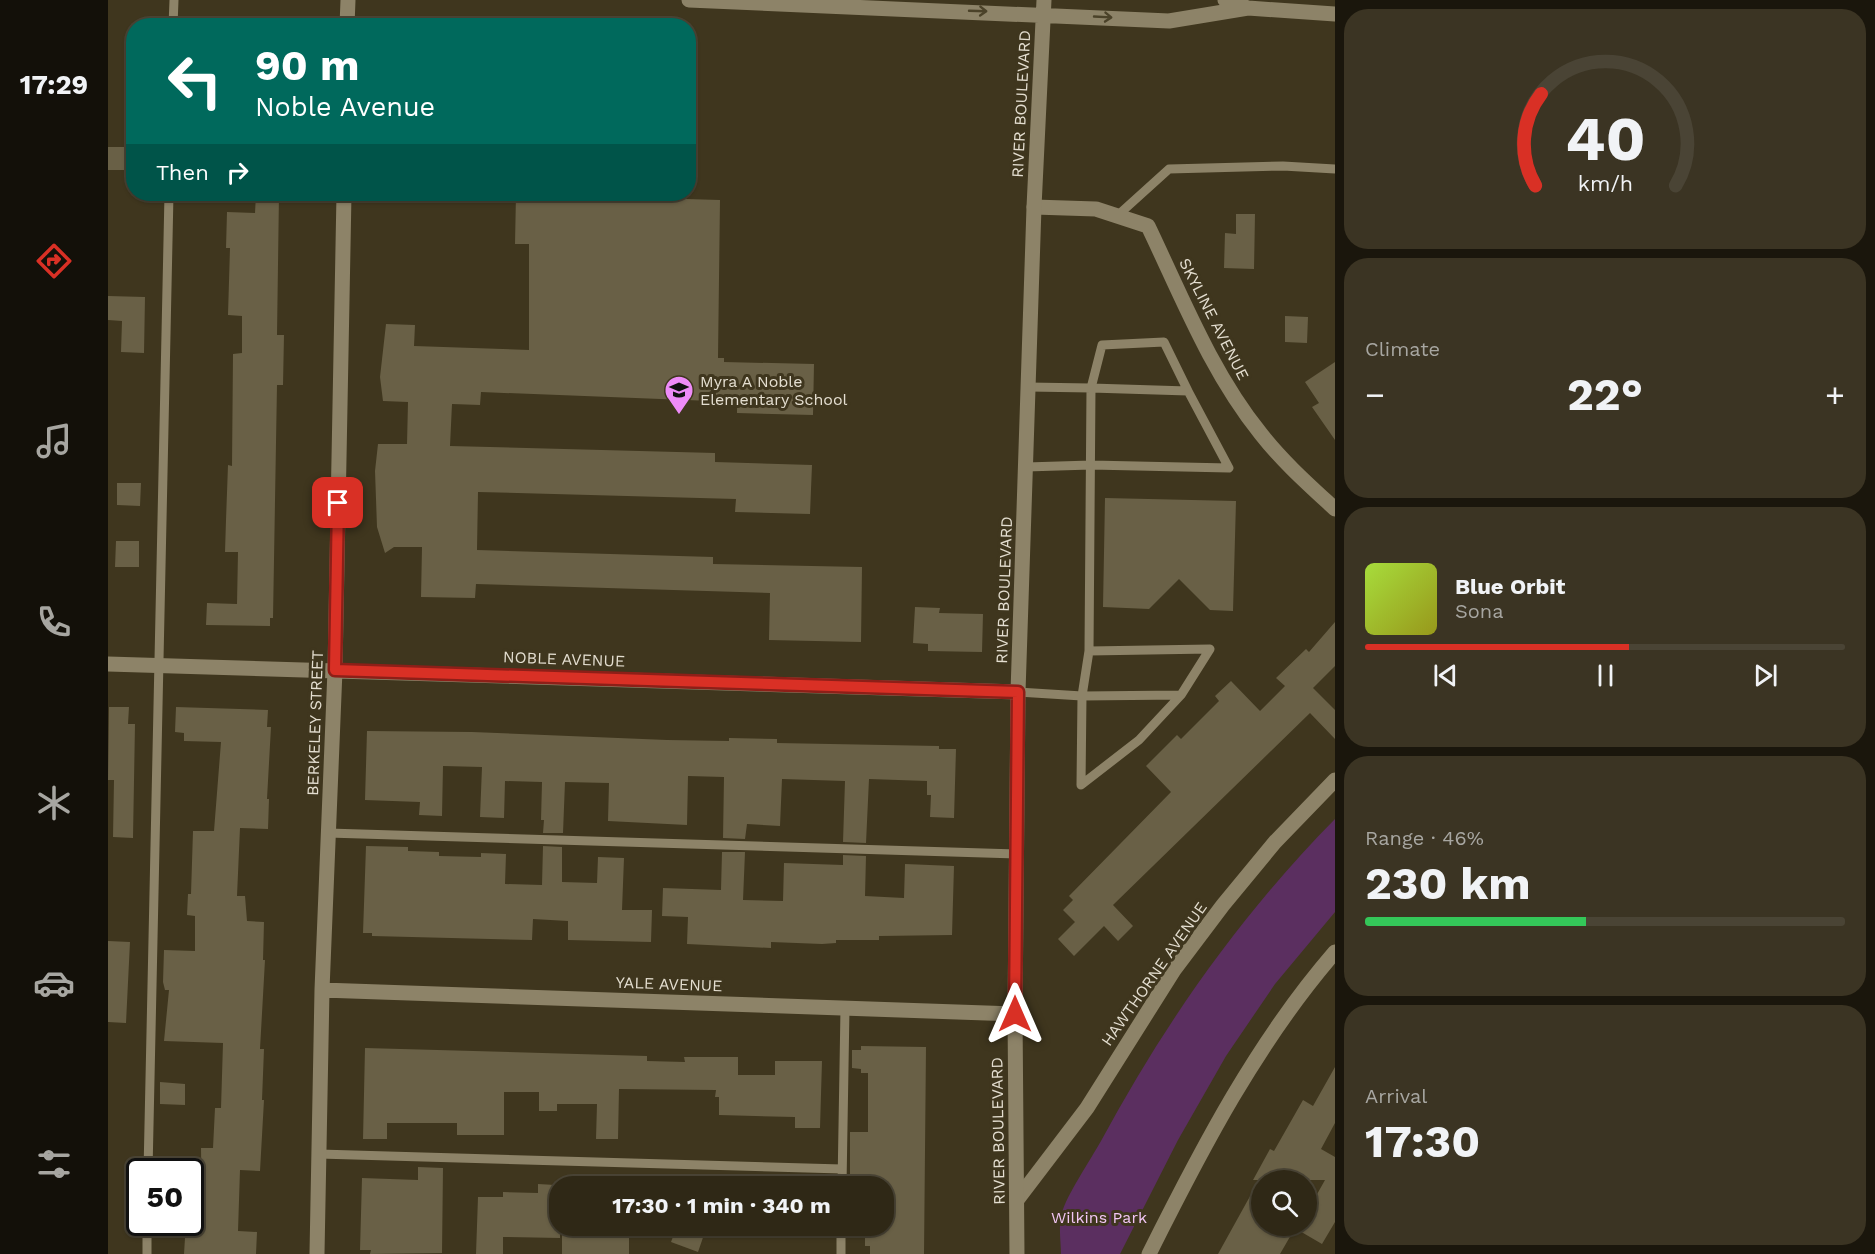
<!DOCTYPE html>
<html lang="en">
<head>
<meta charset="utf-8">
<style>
	:root { --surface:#2f2816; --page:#3b3423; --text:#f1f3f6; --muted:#a7a6a1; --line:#4a4435; --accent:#d93025 }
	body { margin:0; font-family:"Work Sans",sans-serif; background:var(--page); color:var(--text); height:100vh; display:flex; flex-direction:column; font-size:22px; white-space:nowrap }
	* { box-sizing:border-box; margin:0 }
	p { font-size:20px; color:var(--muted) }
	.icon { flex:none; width:33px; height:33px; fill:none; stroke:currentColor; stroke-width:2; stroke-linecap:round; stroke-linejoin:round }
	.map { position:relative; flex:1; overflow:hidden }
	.panel { display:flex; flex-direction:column; gap:9px; padding:9px; background:#1a160c; width:540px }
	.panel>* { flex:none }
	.hud { position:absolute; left:18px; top:18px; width:570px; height:183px; border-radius:24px; box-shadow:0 2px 4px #0004,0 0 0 2px var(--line); background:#00695c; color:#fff; overflow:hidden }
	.buttons { position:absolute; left:1143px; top:1170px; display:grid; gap:12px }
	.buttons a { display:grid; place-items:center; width:66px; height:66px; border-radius:50%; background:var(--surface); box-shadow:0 2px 4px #0004,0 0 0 2px var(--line); font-size:30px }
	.speed { position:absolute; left:18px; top:1158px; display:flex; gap:12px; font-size:30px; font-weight:700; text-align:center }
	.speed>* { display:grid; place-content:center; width:78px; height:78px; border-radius:50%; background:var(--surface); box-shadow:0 2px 4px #0004,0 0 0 2px var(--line); line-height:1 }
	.speed .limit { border:3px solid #111; border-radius:9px; background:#fff; color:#111 }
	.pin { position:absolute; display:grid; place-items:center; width:51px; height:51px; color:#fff; margin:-26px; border-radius:12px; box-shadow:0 3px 9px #0006 }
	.me { position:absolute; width:66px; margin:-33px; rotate:0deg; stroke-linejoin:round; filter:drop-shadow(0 0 4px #0008) }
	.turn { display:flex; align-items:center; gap:21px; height:126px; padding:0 30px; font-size:27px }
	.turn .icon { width:78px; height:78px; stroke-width:2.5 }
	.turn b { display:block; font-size:42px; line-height:51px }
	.then { display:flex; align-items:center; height:57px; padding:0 30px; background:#0003; gap:12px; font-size:22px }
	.big { font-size:45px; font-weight:700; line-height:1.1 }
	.panel .card { flex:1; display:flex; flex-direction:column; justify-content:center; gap:9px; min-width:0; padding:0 21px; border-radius:24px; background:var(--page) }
	.panel .dial { align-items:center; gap:0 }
	.dial svg { height:156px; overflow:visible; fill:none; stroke:var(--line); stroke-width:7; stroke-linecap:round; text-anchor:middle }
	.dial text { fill:var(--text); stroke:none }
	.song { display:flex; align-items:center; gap:18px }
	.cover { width:72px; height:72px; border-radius:9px; background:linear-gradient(135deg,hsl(80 70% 55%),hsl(60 70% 35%)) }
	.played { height:6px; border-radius:3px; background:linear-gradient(90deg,var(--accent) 55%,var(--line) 55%) }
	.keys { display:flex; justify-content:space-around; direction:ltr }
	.heat { display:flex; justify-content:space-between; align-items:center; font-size:33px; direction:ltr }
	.charge { height:9px; border-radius:4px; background:linear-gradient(90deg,#34c759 46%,var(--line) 0) }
	.trip { position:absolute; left:441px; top:1176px; width:345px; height:60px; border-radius:24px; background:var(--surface); box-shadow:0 2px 4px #0004,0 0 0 2px var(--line); font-weight:700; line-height:60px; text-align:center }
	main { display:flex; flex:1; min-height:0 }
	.tabs { display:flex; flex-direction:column; width:108px; justify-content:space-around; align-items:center; background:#131009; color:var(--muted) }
	.tabs .icon { width:42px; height:42px }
	.tabs .active { color:var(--accent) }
	.tabs b { font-size:27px; color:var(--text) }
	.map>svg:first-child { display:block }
	.green { fill:#5b2f60 }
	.building { fill:#696046 }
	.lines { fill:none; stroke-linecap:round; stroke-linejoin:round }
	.service { stroke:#8d8368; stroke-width:9 }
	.minor { stroke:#8d8368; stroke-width:15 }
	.secondary { stroke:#8d8368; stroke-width:15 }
	.oneway { stroke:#4b4229 }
	.route-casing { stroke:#8d1f18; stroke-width:15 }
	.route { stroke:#d93025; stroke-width:10 }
	.labels { text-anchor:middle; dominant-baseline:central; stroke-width:6; stroke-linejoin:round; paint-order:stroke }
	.street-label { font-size:16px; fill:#e4ded0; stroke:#3f361e }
	.poi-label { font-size:16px; fill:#e4ded0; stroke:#3f361e; text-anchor:start }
	.park-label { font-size:16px; fill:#f2c6f5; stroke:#3f361e }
</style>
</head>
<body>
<main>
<nav class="tabs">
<b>17:29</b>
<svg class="icon active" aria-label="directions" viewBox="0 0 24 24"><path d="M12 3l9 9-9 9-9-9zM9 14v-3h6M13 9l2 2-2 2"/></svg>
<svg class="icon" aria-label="music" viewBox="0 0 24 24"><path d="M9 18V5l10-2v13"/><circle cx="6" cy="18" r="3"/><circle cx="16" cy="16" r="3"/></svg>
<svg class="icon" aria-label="phone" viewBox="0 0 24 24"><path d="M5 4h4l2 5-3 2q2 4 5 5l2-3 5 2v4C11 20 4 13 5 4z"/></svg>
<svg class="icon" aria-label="climate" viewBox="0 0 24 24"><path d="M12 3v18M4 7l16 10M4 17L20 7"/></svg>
<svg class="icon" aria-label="car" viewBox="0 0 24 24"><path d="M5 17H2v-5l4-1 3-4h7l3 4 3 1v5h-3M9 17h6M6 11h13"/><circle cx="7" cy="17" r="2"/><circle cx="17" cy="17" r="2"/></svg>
<svg class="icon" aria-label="filters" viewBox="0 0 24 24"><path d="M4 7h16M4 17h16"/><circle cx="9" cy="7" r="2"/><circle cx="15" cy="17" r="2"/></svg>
</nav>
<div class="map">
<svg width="1227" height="1254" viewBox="0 0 1227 1254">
	<rect width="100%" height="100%" fill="#3f361e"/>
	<path class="green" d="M 1227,819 L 1227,912 L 1167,984 L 1118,1056 L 1070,1140 L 1012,1254 L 953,1254 C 953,1242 950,1225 954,1213 C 958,1196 983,1159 993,1141 C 1056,1024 1133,914 1227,819 Z"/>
	<path class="building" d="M 0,147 L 21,147 L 21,170 L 0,170 Z
		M 148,194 L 171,194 L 169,335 L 176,335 L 175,385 L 169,385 L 165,618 L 162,618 L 162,626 L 98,625 L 99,603 L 129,604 L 130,552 L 117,552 L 118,520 L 120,465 L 124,466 L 125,354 L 134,353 L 134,316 L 120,315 L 122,248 L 118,248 L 119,212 L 147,213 Z
		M 408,194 L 612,200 L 610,358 L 616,358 L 616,362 L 706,364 L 705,415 L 629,413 L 629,402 L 373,392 L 372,405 L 344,404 L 342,446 L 607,453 L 607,462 L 704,465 L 702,514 L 627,512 L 628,499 L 370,492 L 369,550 L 605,557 L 605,564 L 754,567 L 753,642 L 661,640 L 662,593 L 368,584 L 367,598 L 313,597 L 314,547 L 286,547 L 277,553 L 269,527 L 267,471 L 270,444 L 299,444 L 300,402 L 275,401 L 272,377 L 278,324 L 307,325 L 306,346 L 421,350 L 421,244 L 407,244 Z
		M 1128,214 L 1147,214 L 1146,269 L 1116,268 L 1117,233 L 1128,234 Z
		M 0,296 L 37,297 L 36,353 L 13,352 L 14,321 L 0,320 Z
		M 1177,316 L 1200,317 L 1199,343 L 1177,342 Z
		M 1227,362 L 1227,440 L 1204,407 L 1211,403 L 1197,382 Z
		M 9,483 L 33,483 L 32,506 L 9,505 Z
		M 997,498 L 1128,501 L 1125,611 L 1102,610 L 1071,579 L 1041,609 L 995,607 Z
		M 8,541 L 31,541 L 31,567 L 7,567 Z
		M 807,607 L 832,608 L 831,613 L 875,614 L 874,652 L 820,651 L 820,644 L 805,643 Z
		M 1227,622 L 1227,666 L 1205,688 L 1227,710 L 1227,739 L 1202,713 L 1005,905 L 1025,926 L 1010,941 L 996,926 L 966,956 L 950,939 L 967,922 L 955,910 L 965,900 L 961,896 L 1063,792 L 1038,766 L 1069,735 L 1073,739 L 1111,701 L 1107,696 L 1123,681 L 1152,711 L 1177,686 L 1168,678 L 1198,649 L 1201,652 Z
		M 1,707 L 21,707 L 20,724 L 27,724 L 25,838 L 5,837 L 6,780 L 0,780 Z
		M 68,707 L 160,710 L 159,727 L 163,727 L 159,799 L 161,799 L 160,829 L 132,828 L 129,896 L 137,896 L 139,921 L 156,922 L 155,960 L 157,960 L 152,1049 L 156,1049 L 154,1100 L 156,1100 L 152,1171 L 132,1170 L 130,1231 L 149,1232 L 148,1254 L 76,1254 L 78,1222 L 94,1222 L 93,1148 L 105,1148 L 107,1108 L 113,1108 L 115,1043 L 56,1041 L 61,990 L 57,990 L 55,982 L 56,950 L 87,951 L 87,916 L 79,915 L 80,894 L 83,894 L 85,831 L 106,831 L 113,742 L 76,741 L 76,733 L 67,732 Z
		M 259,731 L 364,732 L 559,740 L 621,741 L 621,738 L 669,739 L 669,743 L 831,746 L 831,749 L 848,749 L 846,818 L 822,817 L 823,795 L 819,795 L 819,781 L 761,779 L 758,843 L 735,842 L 737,781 L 674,779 L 672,826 L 639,824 L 637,839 L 615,838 L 616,777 L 580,776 L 579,825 L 500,821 L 501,783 L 457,782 L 455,833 L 435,833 L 436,820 L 433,820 L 434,782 L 397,781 L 396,818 L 372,817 L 374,767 L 335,766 L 334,816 L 311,815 L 312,802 L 257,800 Z
		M 258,846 L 300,847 L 300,851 L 331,852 L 331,856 L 373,857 L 373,853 L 398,854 L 397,884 L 434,885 L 435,846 L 454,847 L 454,882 L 489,883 L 490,857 L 516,858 L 514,910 L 544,910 L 543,942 L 460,940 L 460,921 L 425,919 L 424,940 L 264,936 L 264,933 L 255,933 Z
		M 614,852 L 637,852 L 635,900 L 675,901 L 676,863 L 735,865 L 735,855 L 758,856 L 757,896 L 796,898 L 797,864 L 846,866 L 844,935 L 771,936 L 771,940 L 728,940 L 728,943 L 714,944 L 663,942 L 663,948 L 579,944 L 580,917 L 554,916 L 555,888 L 613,890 Z
		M 0,941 L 22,942 L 18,1023 L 0,1022 Z
		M 753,1046 L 818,1047 L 816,1254 L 762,1254 L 762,1246 L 757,1246 L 757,1226 L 776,1226 L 776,1186 L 742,1186 L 742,1132 L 760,1132 L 760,1073 L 753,1073 L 753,1069 L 744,1068 L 744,1050 L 753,1050 Z
		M 257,1048 L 539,1056 L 539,1061 L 577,1062 L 576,1057 L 630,1057 L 630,1075 L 667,1075 L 667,1061 L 714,1061 L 712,1128 L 687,1128 L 687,1117 L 611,1115 L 611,1097 L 607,1097 L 608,1090 L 511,1089 L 510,1139 L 488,1139 L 489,1104 L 449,1104 L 449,1111 L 431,1111 L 431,1092 L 396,1092 L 396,1135 L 349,1135 L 349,1123 L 279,1123 L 279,1139 L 255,1139 Z
		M 1227,1067 L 1227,1123 L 1213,1149 L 1227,1157 L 1227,1222 L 1214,1244 L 1190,1230 L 1192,1226 L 1198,1226 L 1198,1214 L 1217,1180 L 1154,1180 L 1154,1226 L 1166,1226 L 1183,1235 L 1172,1254 L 1110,1254 L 1151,1180 L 1145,1180 L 1162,1149 L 1166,1151 L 1195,1100 L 1205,1106 Z
		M 52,1082 L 77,1084 L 77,1105 L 52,1104 Z
		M 310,1167 L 335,1168 L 334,1253 L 262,1254 L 263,1250 L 252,1250 L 254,1178 L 310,1180 Z
		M 430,1184 L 447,1185 L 447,1209 L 452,1209 L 452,1238 L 395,1237 L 395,1254 L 368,1254 L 370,1197 L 395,1197 L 395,1192 L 430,1193 Z
		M 454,1226 L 521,1226 L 521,1254 L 454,1254 Z
		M 569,1226 L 599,1226 L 590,1252 L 563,1242 Z"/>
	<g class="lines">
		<path class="service" d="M 65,26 L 66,0
			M 1009,216 L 1061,169 L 1175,166 L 1227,169
			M 920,387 L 983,388 L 994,345 L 1056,342 L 1080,391
			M 981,651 L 974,696 L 973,785 L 1031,740 L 1073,695
			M 910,692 L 974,696 L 1073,695 L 1102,649 L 981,651 L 983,388 L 1080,391 L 1121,468 L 983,465 L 918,467
			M 220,833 L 909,854
			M 211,1154 L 734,1169
			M 40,1172 L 61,194
			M 734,1186 L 737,1008
			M 39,1254 L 39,1222
			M 733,1254 L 733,1226"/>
		<path class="minor" d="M 239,26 L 240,0
			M 926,207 L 988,209 L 1040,226 C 1074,297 1103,372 1153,434 C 1175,462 1201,485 1227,509
			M 0,664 L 910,692
			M 214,990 L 907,1014
			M 909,1200 L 979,1108 L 1066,970 L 1115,905 L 1167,842 L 1227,780
			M 209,1254 L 214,990 L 227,670 L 236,194
			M 1041,1254 C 1094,1148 1149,1042 1227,952"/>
		<path class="secondary" d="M 581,0 L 1061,21 L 1140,8
			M 1117,0 L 1140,8 L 1227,14
			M 909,1254 L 907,1014 L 910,692 L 926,207 L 936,0"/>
	</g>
	<defs><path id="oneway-shaft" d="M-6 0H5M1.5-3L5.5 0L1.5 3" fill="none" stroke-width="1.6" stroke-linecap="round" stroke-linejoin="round" transform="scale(1.5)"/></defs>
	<g class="oneway">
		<use href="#oneway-shaft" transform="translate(870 11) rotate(2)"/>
		<use href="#oneway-shaft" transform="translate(995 17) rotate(3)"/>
	</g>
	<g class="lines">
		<g class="route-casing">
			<path id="route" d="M 230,503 L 227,670 L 910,692 L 907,1014"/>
		</g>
		<use href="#route" class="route"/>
	</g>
	<defs>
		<g id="school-pin" transform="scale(1.5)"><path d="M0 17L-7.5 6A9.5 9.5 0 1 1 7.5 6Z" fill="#ee8bf8" stroke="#3f361e"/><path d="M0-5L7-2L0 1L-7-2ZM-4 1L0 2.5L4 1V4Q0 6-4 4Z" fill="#111"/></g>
	</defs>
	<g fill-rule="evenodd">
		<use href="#school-pin" x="571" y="390"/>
	</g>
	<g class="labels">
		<g class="street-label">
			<text transform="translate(913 104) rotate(-87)">RIVER BOULEVARD</text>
			<text transform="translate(1106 319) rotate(63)">SKYLINE AVENUE</text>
			<text transform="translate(896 590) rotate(-88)">RIVER BOULEVARD</text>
			<text transform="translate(456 659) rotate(2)">NOBLE AVENUE</text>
			<text transform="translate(207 723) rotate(-88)">BERKELEY STREET</text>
			<text transform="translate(1046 974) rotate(-55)">HAWTHORNE AVENUE</text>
			<text transform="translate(561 984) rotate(2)">YALE AVENUE</text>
			<text transform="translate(890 1131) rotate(-91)">RIVER BOULEVARD</text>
		</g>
		<g class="poi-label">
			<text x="592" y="381">Myra A Noble<tspan x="592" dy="18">Elementary School</tspan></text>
		</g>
		<g class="park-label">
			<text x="991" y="1217">Wilkins Park</text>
		</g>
	</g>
</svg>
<div class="buttons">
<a><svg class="icon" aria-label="search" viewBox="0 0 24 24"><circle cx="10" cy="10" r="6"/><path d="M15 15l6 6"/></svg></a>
</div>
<div class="speed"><div class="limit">50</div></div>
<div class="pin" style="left:230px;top:503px;background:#d93025"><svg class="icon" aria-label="arrive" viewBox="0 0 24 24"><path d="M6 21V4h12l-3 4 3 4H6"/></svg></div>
<svg class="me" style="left:907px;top:1014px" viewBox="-20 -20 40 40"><path d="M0-17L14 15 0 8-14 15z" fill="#d93025" stroke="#fff" stroke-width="4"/></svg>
<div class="trip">17:30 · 1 min · 340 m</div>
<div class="hud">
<div class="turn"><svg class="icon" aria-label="left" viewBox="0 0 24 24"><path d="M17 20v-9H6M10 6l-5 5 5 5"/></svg><div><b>90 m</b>Noble Avenue</div></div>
<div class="then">Then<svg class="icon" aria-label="right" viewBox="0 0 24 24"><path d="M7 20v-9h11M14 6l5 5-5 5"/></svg></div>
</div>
</div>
<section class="panel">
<div class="card dial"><svg viewBox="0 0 100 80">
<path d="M14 69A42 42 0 1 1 86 69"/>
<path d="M14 69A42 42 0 0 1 17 22" stroke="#d93025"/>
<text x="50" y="56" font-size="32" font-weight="700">40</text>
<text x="50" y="72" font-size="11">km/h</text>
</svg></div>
<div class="card"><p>Climate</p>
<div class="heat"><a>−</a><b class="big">22°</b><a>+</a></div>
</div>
<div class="card">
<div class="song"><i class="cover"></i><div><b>Blue Orbit</b><p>Sona</p></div></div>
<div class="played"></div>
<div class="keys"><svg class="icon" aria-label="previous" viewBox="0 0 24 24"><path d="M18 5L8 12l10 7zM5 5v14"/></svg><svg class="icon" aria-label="pause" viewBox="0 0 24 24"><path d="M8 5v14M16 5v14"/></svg><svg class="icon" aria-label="next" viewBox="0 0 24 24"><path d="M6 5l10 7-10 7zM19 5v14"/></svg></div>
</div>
<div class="card"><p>Range · 46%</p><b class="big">230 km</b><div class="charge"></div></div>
<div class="card"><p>Arrival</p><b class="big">17:30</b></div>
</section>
</main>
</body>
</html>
